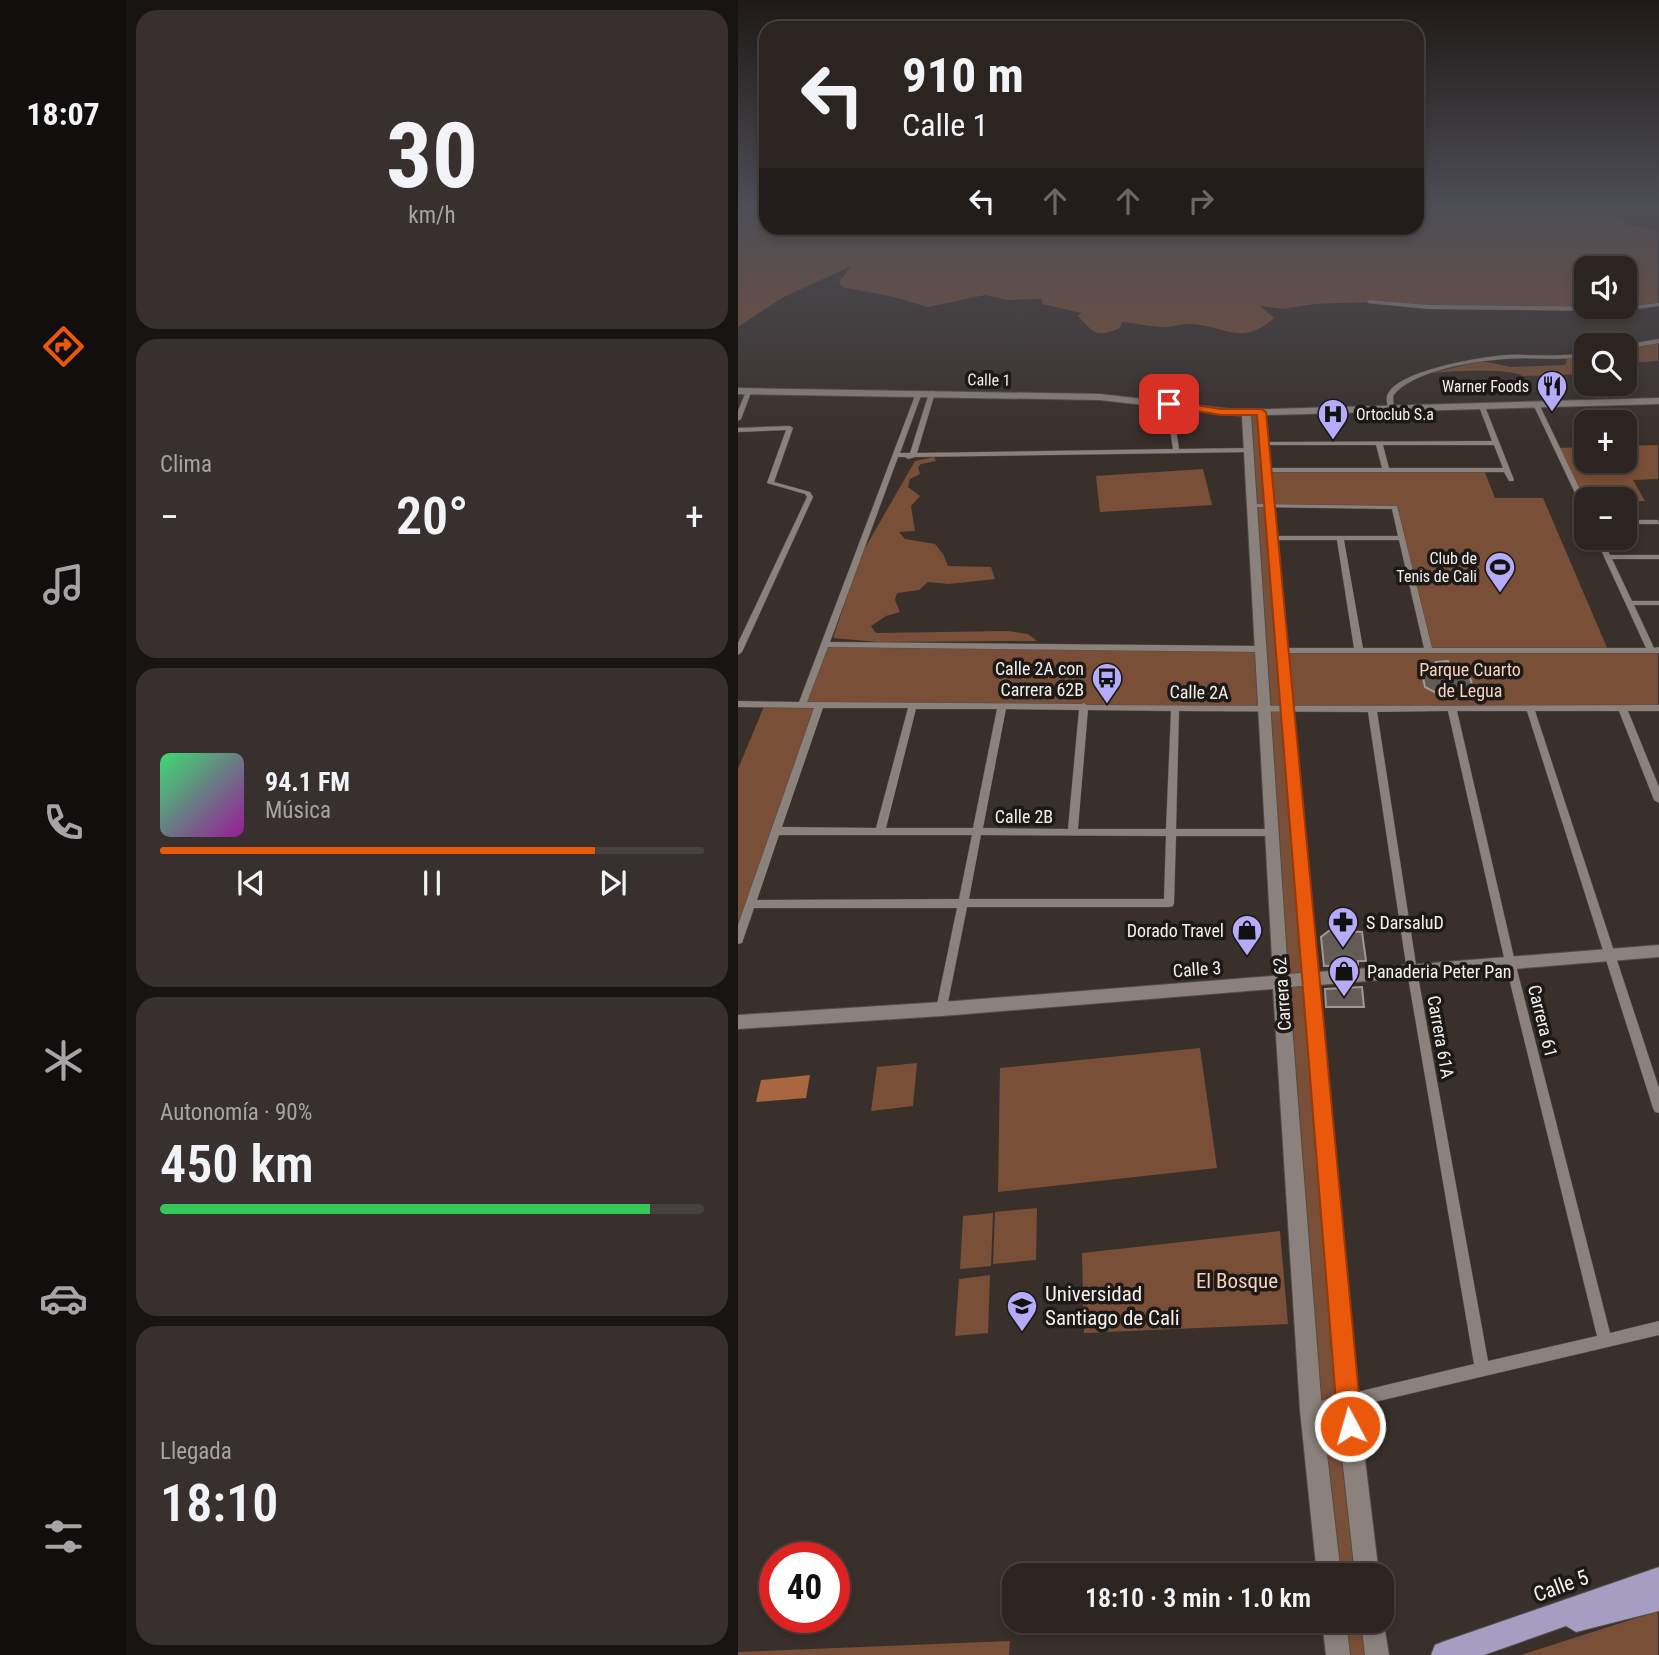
<!DOCTYPE html>
<html lang="es">
<head>
<meta charset="utf-8">
<style>
	:root { --surface:#2b2421; --page:#37302e; --text:#f1f3f6; --muted:#a6a4a5; --line:#47413f; --accent:#ea580c }
	body { margin:0; font-family:"Roboto Condensed",sans-serif; background:var(--page); color:var(--text); height:100vh; display:flex; flex-direction:column; font-size:26px; white-space:nowrap }
	* { box-sizing:border-box; margin:0 }
	p { font-size:23px; color:var(--muted) }
	.icon { flex:none; width:38px; height:38px; fill:none; stroke:currentColor; stroke-width:2; stroke-linecap:round; stroke-linejoin:round }
	.map { position:relative; flex:1; overflow:hidden }
	.panel { display:flex; flex-direction:column; gap:10px; padding:10px; background:#181412; width:612px }
	.panel>* { flex:none }
	.hud { position:absolute; left:21px; top:21px; width:665px; height:214px; border-radius:21px; box-shadow:0 4px 10px #0003,0 0 0 2px var(--line); background:#2b2421; color:var(--text); overflow:hidden }
	.fabs { position:absolute; left:836px; top:256px; display:grid; gap:14px }
	.fabs a { display:grid; place-items:center; width:63px; height:63px; border-radius:14px; background:var(--surface); box-shadow:0 4px 10px #0003,0 0 0 2px var(--line); font-size:35px }
	.speed { position:absolute; left:21px; top:1542px; display:flex; gap:14px; font-size:35px; font-weight:700; text-align:center }
	.speed>* { display:grid; place-content:center; width:91px; height:91px; border-radius:50%; background:var(--surface); box-shadow:0 4px 10px #0003,0 0 0 2px var(--line); line-height:1 }
	.speed .limit { border:10px solid #d22; background:#fff; color:#111 }
	.pin { position:absolute; display:grid; place-items:center; width:60px; height:60px; color:#fff; margin:-30px; border-radius:14px; box-shadow:0 4px 10px #0006 }
	.me { position:absolute; width:77px; margin:-38px; rotate:354deg; stroke-linejoin:round; filter:drop-shadow(0 0 5px #0008) }
	.turn { display:flex; align-items:center; gap:24px; height:147px; padding:0 28px; font-size:32px }
	.turn .icon { width:91px; height:91px; stroke-width:2.5 }
	.turn b { display:block; font-size:49px; line-height:60px }
	.lanes { display:flex; align-items:center; height:66px; padding:0 28px; background:#0003; justify-content:center; gap:35px; direction:ltr }
	.lanes .off { opacity:.35 }
	.big { font-size:52px; font-weight:600; line-height:1.1 }
	.panel .widget { flex:1; display:flex; flex-direction:column; justify-content:center; gap:10px; min-width:0; padding:0 24px; border-radius:21px; background:var(--page) }
	.panel .dial { align-items:center; gap:0 }
	.dial b { font-size:91px; line-height:1 }
	.song { display:flex; align-items:center; gap:21px }
	.cover { width:84px; height:84px; border-radius:10px; background:linear-gradient(135deg,hsl(140 70% 55%),hsl(300 70% 35%)) }
	.played { height:7px; border-radius:4px; background:linear-gradient(90deg,var(--accent) 80%,var(--line) 80%) }
	.keys { display:flex; justify-content:space-around; direction:ltr }
	.heat { display:flex; justify-content:space-between; align-items:center; font-size:38px; direction:ltr }
	.charge { height:10px; border-radius:5px; background:linear-gradient(90deg,#34c759 90%,var(--line) 0) }
	.trip { position:absolute; left:264px; top:1563px; width:392px; height:70px; border-radius:21px; background:var(--surface); box-shadow:0 4px 10px #0003,0 0 0 2px var(--line); font-weight:600; line-height:70px; text-align:center }
	main { display:flex; flex:1; min-height:0 }
	.tab-bar { display:flex; flex-direction:column; width:126px; justify-content:space-around; align-items:center; background:#110e0d; color:var(--muted) }
	.tab-bar .icon { width:49px; height:49px }
	.tab-bar .selected { color:var(--accent) }
	.tab-bar b { font-size:32px; color:var(--text) }
	.map>svg:first-child { display:block }
	.green { fill:#7a4f37; fill-rule:evenodd }
	.water { fill:#a86641 }
	.building { fill:#655b56; stroke:#a29892; stroke-width:2 }
	.lines { fill:none; stroke-linecap:round; stroke-linejoin:round }
	.street-casing { stroke:#534c48; stroke-width:1 }
	.secondary-casing { stroke:#534c48; stroke-width:2 }
	.primary-casing { stroke:#534c48; stroke-width:2 }
	.street { fill:#8c827d; fill-rule:evenodd }
	.secondary { fill:#8c827d; fill-rule:evenodd }
	.primary { fill:#a59ec2; fill-rule:evenodd }
	.route { fill:#ea580c; stroke:#983908; stroke-width:2 }
	.labels { text-anchor:middle; dominant-baseline:central; stroke-width:7; stroke-linejoin:round; paint-order:stroke }
	.far-street-label { font-size:16px; fill:#f5efec; stroke:#1d1917 }
	.far-poi-label { font-size:16px; fill:#f5efec; stroke:#1d1917; text-anchor:end }
	.poi-label { font-size:18px; fill:#f5efec; stroke:#1d1917; text-anchor:end }
	.park-label { font-size:18px; fill:#f9d2be; stroke:#1d1917 }
	.street-label { font-size:18px; fill:#f5efec; stroke:#1d1917 }
	.near-park-label { font-size:21px; fill:#f9d2be; stroke:#1d1917 }
	.near-poi-label { font-size:21px; fill:#f5efec; stroke:#1d1917; text-anchor:start }
	.near-street-label { font-size:21px; fill:#f5efec; stroke:#1d1917 }
</style>
</head>
<body>
<main>
<nav class="tab-bar">
<b>18:07</b>
<svg class="icon selected" aria-label="directions" viewBox="0 0 24 24"><path d="M12 3l9 9-9 9-9-9zM9 14v-3h6M13 9l2 2-2 2"/></svg>
<svg class="icon" aria-label="music" viewBox="0 0 24 24"><path d="M9 18V5l10-2v13"/><circle cx="6" cy="18" r="3"/><circle cx="16" cy="16" r="3"/></svg>
<svg class="icon" aria-label="phone" viewBox="0 0 24 24"><path d="M5 4h4l2 5-3 2q2 4 5 5l2-3 5 2v4C11 20 4 13 5 4z"/></svg>
<svg class="icon" aria-label="climate" viewBox="0 0 24 24"><path d="M12 3v18M4 7l16 10M4 17L20 7"/></svg>
<svg class="icon" aria-label="car" viewBox="0 0 24 24"><path d="M5 17H2v-5l4-1 3-4h7l3 4 3 1v5h-3M9 17h6M6 11h13"/><circle cx="7" cy="17" r="2"/><circle cx="17" cy="17" r="2"/></svg>
<svg class="icon" aria-label="filters" viewBox="0 0 24 24"><path d="M4 7h16M4 17h16"/><circle cx="9" cy="7" r="2"/><circle cx="15" cy="17" r="2"/></svg>
</nav>
<section class="panel">
<div class="widget dial"><b>30</b><p>km/h</p></div>
<div class="widget"><p>Clima</p>
<div class="heat"><a>−</a><b class="big">20°</b><a>+</a></div>
</div>
<div class="widget">
<div class="song"><i class="cover"></i><div><b>94.1 FM</b><p>Música</p></div></div>
<div class="played"></div>
<div class="keys"><svg class="icon" aria-label="previous" viewBox="0 0 24 24"><path d="M18 5L8 12l10 7zM5 5v14"/></svg><svg class="icon" aria-label="pause" viewBox="0 0 24 24"><path d="M8 5v14M16 5v14"/></svg><svg class="icon" aria-label="next" viewBox="0 0 24 24"><path d="M6 5l10 7-10 7zM19 5v14"/></svg></div>
</div>
<div class="widget"><p>Autonomía · 90%</p><b class="big">450 km</b><div class="charge"></div></div>
<div class="widget"><p>Llegada</p><b class="big">18:10</b></div>
</section>
<div class="map">
<svg width="921" height="1655" viewBox="0 0 921 1655">
	<rect width="100%" height="100%" fill="#39302c"/>
	<path class="green" d="M 0,209 L 28,209 L 28,228 L 679,228 L 679,209 L 871,209 L 885,214 L 883,218 L 888,224 L 920,231 L 920,304 L 907,307 L 690,307 L 632,302 L 576,304 L 545,309 L 522,306 L 536,318 C 504,347 487,326 454,324 C 445,323 436,327 427,327 C 412,327 398,323 384,322 L 382,328 C 359,338 356,334 340,316 L 343,313 L 304,304 L 304,299 L 269,300 L 247,295 L 190,307 L 156,297 L 104,287 L 101,282 L 113,266 L 44,298 L 0,327 ZM 849,268 L 887,268 L 887,306 L 849,306 Z
		M 920,341 L 920,361 L 887,363 L 887,347 Z
		M 849,354 L 849,374 L 784,376 C 773,368 705,371 689,374 L 744,361 L 773,367 L 827,365 L 829,359 Z
		M 508,415 L 524,415 L 528,470 L 746,470 L 757,498 L 805,498 L 870,650 L 920,650 L 920,708 L 549,709 L 629,1575 L 591,1575 L 527,709 L 82,704 L 0,940 L 0,769 L 27,704 L 64,703 L 86,644 L 524,649 ZM 530,506 L 657,507 L 690,650 L 544,651 Z
		M 920,445 L 920,479 L 895,480 L 907,501 L 843,501 L 819,448 L 849,447 L 849,460 L 887,460 L 887,446 Z
		M 196,457 L 198,461 L 183,464 L 180,467 L 182,474 L 172,479 L 170,487 L 182,496 L 173,506 L 177,531 L 161,532 L 167,539 L 197,544 L 205,554 L 210,566 L 253,567 L 257,579 L 211,584 L 190,582 L 181,590 L 159,593 L 157,600 L 162,612 L 148,616 L 133,626 L 138,633 L 270,631 L 290,634 L 299,641 L 140,642 L 95,638 L 123,555 L 177,461 Z
		M 465,469 L 474,505 L 362,512 L 358,476 Z
		M 462,1048 L 479,1168 L 260,1192 L 262,1068 Z
		M 179,1063 L 175,1106 L 133,1111 L 139,1067 Z
		M 299,1208 L 298,1260 L 255,1264 L 257,1212 Z
		M 255,1213 L 253,1266 L 222,1269 L 225,1216 Z
		M 542,1231 L 550,1324 L 346,1333 L 344,1253 Z
		M 252,1275 L 250,1333 L 217,1336 L 221,1279 Z
		M 920,1611 L 920,1655 L 783,1655 Z
		M 596,1621 L 635,1621 L 639,1655 L 600,1655 Z
		M 272,1641 L 271,1655 L 0,1655 L 0,1652 Z"/>
	<path class="water" d="M 72,1075 L 68,1098 L 18,1102 L 23,1080 Z"/>
	<path class="building" d="M 710,661 L 713,668 L 731,675 L 734,684 L 726,691 L 719,692 L 720,698 L 708,698 L 687,687 L 684,673 L 698,662 Z
		M 592,930 L 624,932 L 628,961 L 620,961 L 620,965 L 586,966 L 583,937 Z
		M 624,987 L 626,1007 L 588,1007 L 587,989 Z"/>
	<g class="lines">
		<g class="street-casing">
			<path id="street" d="M 632,300 L 690,305 L 884,307 L 921,303 L 921,306 L 884,311 L 690,309 L 630,303 L 629,302 Z
				M 921,339 L 921,343 L 887,349 L 887,345 Z
				M 849,352 L 849,356 L 837,358 C 813,360 790,357 766,359 C 736,361 673,371 655,396 L 656,408 L 653,410 L 650,408 C 649,402 647,397 651,392 C 665,370 742,357 768,355 C 795,354 822,358 849,352 Z
				M 9,389 L 14,390 L 3,419 L 0,421 L 0,411 Z
				M 194,391 L 197,393 L 179,453 L 435,449 L 428,404 L 431,402 L 434,404 L 441,449 L 511,448 L 514,450 L 511,452 L 177,457 L 170,459 L 167,457 L 160,457 L 92,642 L 524,646 L 528,649 L 524,652 L 90,647 L 69,702 L 343,704 L 346,703 L 349,705 C 539,706 730,706 921,705 L 921,711 L 890,711 L 921,787 L 921,803 L 916,800 L 881,711 L 797,711 L 921,1088 L 921,1113 L 917,1112 L 915,1108 L 789,711 L 719,711 L 777,962 L 872,1333 L 921,1321 L 921,1335 L 573,1417 L 568,1415 L 566,1410 L 568,1405 L 573,1403 L 736,1364 L 669,971 L 630,712 L 441,711 L 438,829 L 533,829 L 538,833 L 536,836 L 438,836 L 436,903 L 435,906 L 431,907 L 229,907 L 208,1012 L 204,1014 L 200,1012 L 198,1009 L 219,908 L 16,908 L 5,940 L 4,943 L 0,944 L 0,925 L 76,708 L 0,707 L 0,701 L 61,702 L 178,393 L 181,391 L 184,393 L 162,453 L 172,453 L 191,393 ZM 85,708 L 170,708 L 138,828 L 44,827 ZM 178,709 L 259,709 L 235,828 L 148,828 ZM 268,709 L 341,710 L 330,829 L 245,828 ZM 350,710 L 433,711 L 428,829 L 340,829 ZM 710,711 L 767,962 L 859,1336 L 750,1361 L 679,971 L 639,712 ZM 41,835 L 234,835 L 221,899 L 19,900 ZM 243,835 L 428,836 L 426,899 L 231,899 Z
				M 798,402 L 801,404 L 849,504 L 849,514 L 846,512 L 795,404 Z
				M 745,407 L 748,409 L 776,480 L 775,481 L 771,481 L 766,472 L 527,472 L 524,470 L 527,468 L 644,468 L 638,445 L 523,445 L 522,444 L 525,442 L 754,441 L 742,409 ZM 645,445 L 756,445 L 765,468 L 651,468 Z
				M 52,426 L 55,428 L 36,482 L 72,492 L 75,497 L 4,652 L 0,655 L 0,643 L 69,497 L 67,494 L 29,483 L 48,430 L 0,432 L 0,428 Z
				M 515,504 L 659,506 L 694,648 L 908,648 L 857,537 L 864,537 L 872,555 L 921,555 L 921,559 L 874,559 L 894,601 L 921,601 L 921,605 L 896,605 L 916,648 L 921,647 L 921,653 L 540,653 L 540,649 L 543,648 L 616,648 L 599,540 L 533,540 L 529,538 L 530,536 L 660,536 L 654,509 L 513,507 L 512,506 ZM 606,540 L 661,540 L 686,648 L 625,648 Z
				M 887,520 L 920,520 L 921,524 L 887,524 Z"/>
		</g>
		<g class="secondary-casing">
			<path id="secondary" d="M 0,388 L 362,394 L 501,410 L 921,398 L 921,404 L 528,415 L 580,972 L 921,945 L 921,957 L 581,985 L 620,1401 L 641,1575 L 617,1575 L 598,1401 L 565,986 L 551,987 L 584,1410 L 603,1575 L 579,1575 L 562,1410 L 535,989 L 204,1016 L 0,1029 L 0,1015 L 204,1002 L 535,976 L 504,416 L 362,400 L 0,394 ZM 513,415 L 519,415 L 564,973 L 550,974 Z
				M 644,1613 L 651,1655 L 627,1655 L 623,1620 L 644,1620 Z
				M 584,1620 L 608,1620 L 612,1655 L 588,1655 Z"/>
		</g>
		<g class="primary-casing">
			<path id="primary" d="M 921,1567 L 921,1611 L 838,1632 L 828,1626 L 746,1655 L 693,1655 L 697,1645 L 707,1641 Z"/>
		</g>
		<use href="#street" class="street"/>
		<use href="#secondary" class="secondary"/>
		<use href="#primary" class="primary"/>
	</g>
	<linearGradient id="sky" x2="0" y2="1"><stop stop-color="#1f1a18"/><stop offset="0.47" stop-color="#4e4e56"/><stop offset="1" stop-color="#4e4e56" stop-opacity="0"/></linearGradient>
	<rect width="921" height="440" fill="url(#sky)"/>
	<path class="route" d="M 431,401 L 483,409 L 523,409 L 528,412 L 624,1426 L 621,1435 L 612,1438 L 604,1435 L 600,1426 L 519,415 L 483,415 L 428,406 L 426,404 Z"/>
	<defs>
		<g id="restaurant-pin" transform="scale(1.575)"><path d="M0 17L-7.5 6A9.5 9.5 0 1 1 7.5 6Z" fill="#b4acf9" stroke="#1d1917"/><path d="M-5-6h1v4h1v-4h1v4h1v-4h1v5L-1.5 .5V6h-2V.5L-5-1ZM5-6V6H3V1.5H1.5Q1.5-4 5-6Z" fill="#111"/></g>
		<g id="hospital-pin" transform="scale(1.575)"><path d="M0 17L-7.5 6A9.5 9.5 0 1 1 7.5 6Z" fill="#b4acf9" stroke="#1d1917"/><path d="M-5-5h3v3.5h4V-5h3V5h-3V1.5h-4V5h-3Z" fill="#111"/></g>
		<g id="stadium-pin" transform="scale(1.575)"><path d="M0 17L-7.5 6A9.5 9.5 0 1 1 7.5 6Z" fill="#b4acf9" stroke="#1d1917"/><path d="M0-5a6.5 5 0 1 0 0 10a6.5 5 0 1 0 0-10ZM-3.5-1.8h7v3.6h-7Z" fill="#111"/></g>
		<g id="bus-pin" transform="scale(1.575)"><path d="M0 17L-7.5 6A9.5 9.5 0 1 1 7.5 6Z" fill="#b4acf9" stroke="#1d1917"/><path d="M-5-6H5V4H4V6H2V4H-2V6H-4V4H-5ZM-3.5-4V0h7V-4ZM-3.5 1.2v1.5H-2V1.2ZM2 1.2v1.5H3.5V1.2Z" fill="#111"/></g>
		<g id="pharmacy-pin" transform="scale(1.575)"><path d="M0 17L-7.5 6A9.5 9.5 0 1 1 7.5 6Z" fill="#b4acf9" stroke="#1d1917"/><path d="M-2-6h4v4h4v4h-4v4h-4v-4h-4v-4h4Z" fill="#111"/></g>
		<g id="shop-pin" transform="scale(1.575)"><path d="M0 17L-7.5 6A9.5 9.5 0 1 1 7.5 6Z" fill="#b4acf9" stroke="#1d1917"/><path d="M-5-2.5h2.3a2.7 3.5 0 0 1 5.4 0H5L5.5 6h-11ZM-1.5-2.5h3a1.5 2.3 0 0 0-3 0Z" fill="#111"/></g>
		<g id="university-pin" transform="scale(1.575)"><path d="M0 17L-7.5 6A9.5 9.5 0 1 1 7.5 6Z" fill="#b4acf9" stroke="#1d1917"/><path d="M0-5L7-2L0 1L-7-2ZM-4 1L0 2.5L4 1V4Q0 6-4 4Z" fill="#111"/></g>
	</defs>
	<g fill-rule="evenodd">
		<use href="#restaurant-pin" x="814" y="386"/>
		<use href="#hospital-pin" x="595" y="414"/>
		<use href="#stadium-pin" x="762" y="567"/>
		<use href="#bus-pin" x="369" y="678"/>
		<use href="#pharmacy-pin" x="605" y="922"/>
		<use href="#shop-pin" x="509" y="930"/>
		<use href="#shop-pin" x="606" y="971"/>
		<use href="#university-pin" x="284" y="1306"/>
	</g>
	<g class="labels">
		<g class="far-street-label">
			<text transform="translate(251 380) rotate(1)">Calle 1</text>
		</g>
		<g class="far-poi-label">
			<text x="791" y="386">Warner Foods</text>
			<text x="618" y="414" text-anchor="start">Ortoclub S.a</text>
			<text x="739" y="558">Club de<tspan x="739" dy="18">Tenis de Cali</tspan></text>
		</g>
		<g class="poi-label">
			<text x="346" y="668">Calle 2A con<tspan x="346" dy="21">Carrera 62B</tspan></text>
			<text x="628" y="922" text-anchor="start">S DarsaluD</text>
			<text x="486" y="930">Dorado Travel</text>
			<text x="629" y="971" text-anchor="start">Panaderia Peter Pan</text>
		</g>
		<g class="park-label">
			<text x="732" y="669">Parque Cuarto<tspan x="732" dy="21">de Legua</tspan></text>
		</g>
		<g class="street-label">
			<text transform="translate(461 692) rotate(1)">Calle 2A</text>
			<text x="286" y="816">Calle 2B</text>
			<text transform="translate(459 969) rotate(-4)">Calle 3</text>
			<text transform="translate(544 994) rotate(-94)">Carrera 62</text>
			<text transform="translate(805 1021) rotate(76)">Carrera 61</text>
			<text transform="translate(703 1037) rotate(80)">Carrera 61A</text>
		</g>
		<g class="near-park-label">
			<text x="499" y="1281">El Bosque</text>
		</g>
		<g class="near-poi-label">
			<text x="307" y="1294">Universidad<tspan x="307" dy="24">Santiago de Cali</tspan></text>
		</g>
		<g class="near-street-label">
			<text transform="translate(823 1586) rotate(-20)">Calle 5</text>
		</g>
	</g>
</svg>
<div class="fabs">
<a><svg class="icon" aria-label="sound" viewBox="0 0 24 24"><path d="M4 9h4l5-4v14l-5-4H4zM17 9q2 3 0 6"/></svg></a>
<a><svg class="icon" aria-label="search" viewBox="0 0 24 24"><circle cx="10" cy="10" r="6"/><path d="M15 15l6 6"/></svg></a>
<a>+</a>
<a>−</a>
</div>
<div class="speed"><div class="limit">40</div></div>
<div class="pin" style="left:431px;top:404px;background:#d93025"><svg class="icon" aria-label="arrive" viewBox="0 0 24 24"><path d="M6 21V4h12l-3 4 3 4H6"/></svg></div>
<svg class="me" style="left:612px;top:1426px" viewBox="-20 -20 40 40"><circle r="17" fill="#ea580c" stroke="#fff" stroke-width="3"/><path d="M0-11L8 9 0 5-8 9z" fill="#fff"/></svg>
<div class="trip">18:10 · 3 min · 1.0 km</div>
<div class="hud">
<div class="turn"><svg class="icon" aria-label="left" viewBox="0 0 24 24"><path d="M17 20v-9H6M10 6l-5 5 5 5"/></svg><div><b>910 m</b>Calle 1</div></div>
<div class="lanes"><svg class="icon" aria-label="left" viewBox="0 0 24 24"><path d="M17 20v-9H6M10 6l-5 5 5 5"/></svg><svg class="icon off" aria-label="ahead" viewBox="0 0 24 24"><path d="M12 20V5M6 11l6-6 6 6"/></svg><svg class="icon off" aria-label="ahead" viewBox="0 0 24 24"><path d="M12 20V5M6 11l6-6 6 6"/></svg><svg class="icon off" aria-label="right" viewBox="0 0 24 24"><path d="M7 20v-9h11M14 6l5 5-5 5"/></svg></div>
</div>
</div>
</main>
</body>
</html>
